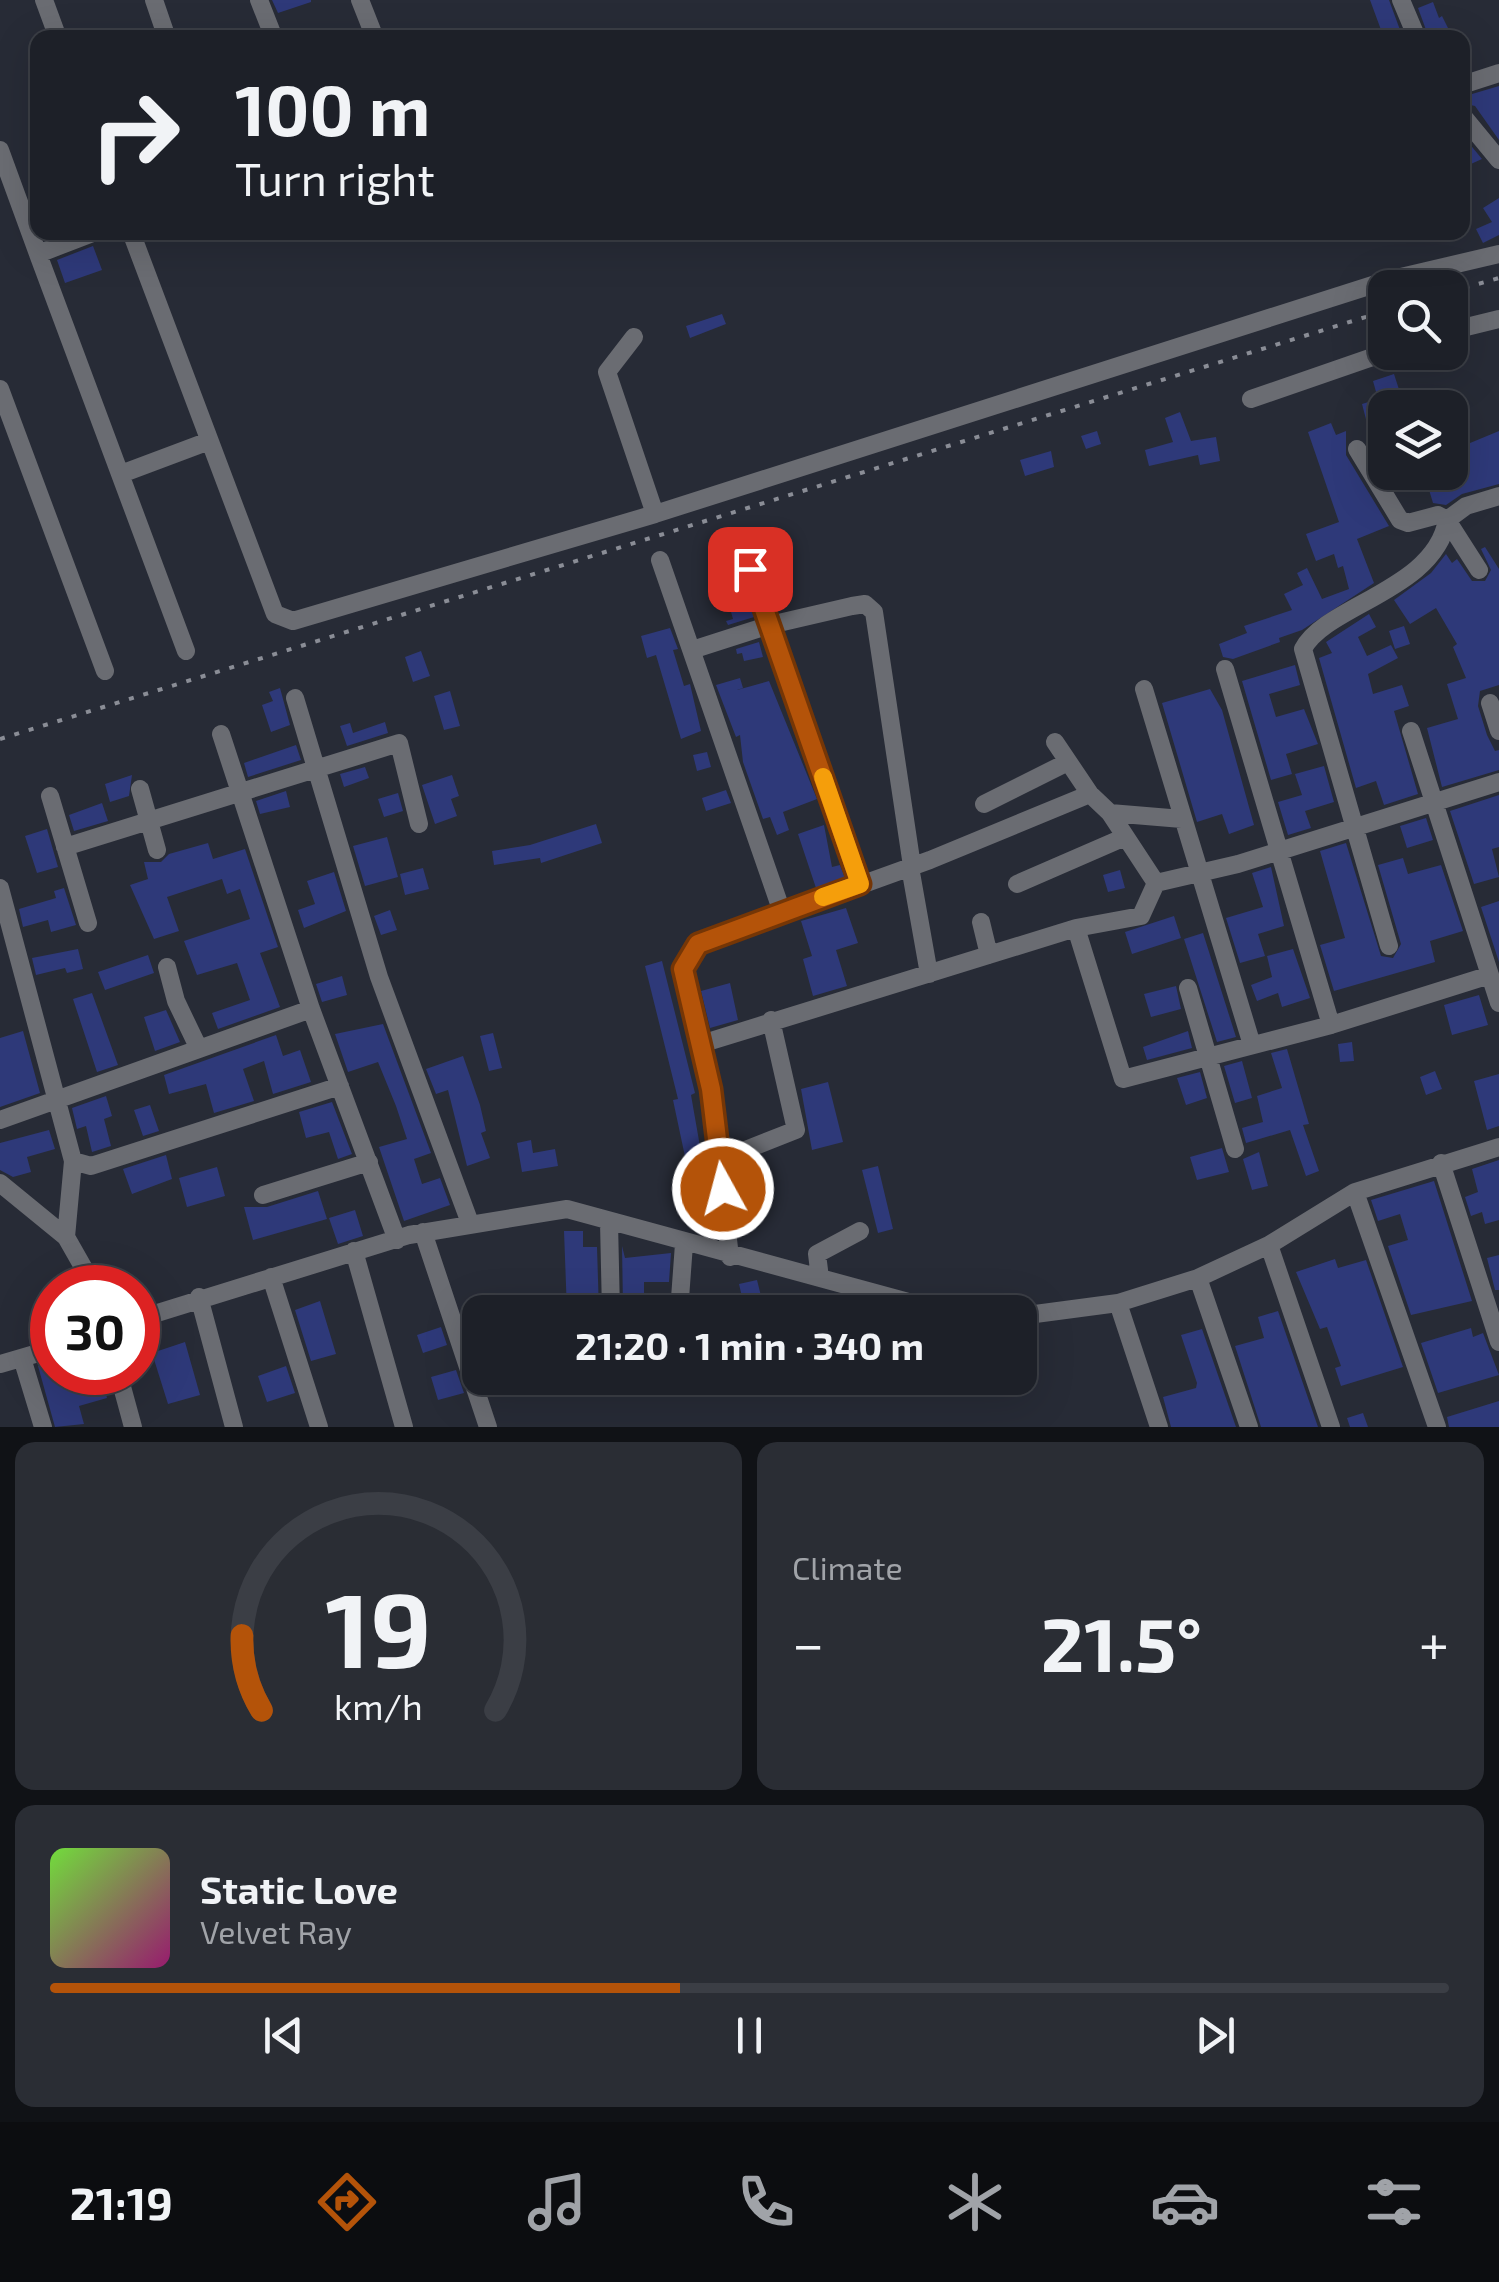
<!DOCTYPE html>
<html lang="en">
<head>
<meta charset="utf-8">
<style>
	:root { --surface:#1d2028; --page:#2a2d34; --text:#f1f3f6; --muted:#a0a3a8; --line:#3b3e45; --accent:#b45309 }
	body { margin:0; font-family:"Exo 2",sans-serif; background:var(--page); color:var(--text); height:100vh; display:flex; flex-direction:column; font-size:38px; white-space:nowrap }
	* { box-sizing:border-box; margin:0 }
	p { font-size:32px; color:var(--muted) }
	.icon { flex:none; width:55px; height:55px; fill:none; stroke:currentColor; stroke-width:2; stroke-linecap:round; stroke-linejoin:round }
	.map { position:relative; height:1427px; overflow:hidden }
	.drawer { display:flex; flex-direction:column; gap:15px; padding:15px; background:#101216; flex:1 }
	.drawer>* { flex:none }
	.top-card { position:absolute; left:30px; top:30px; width:1440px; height:210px; border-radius:20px; box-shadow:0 10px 40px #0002,0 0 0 2px var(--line); background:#1d2028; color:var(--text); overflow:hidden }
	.fabs { position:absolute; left:1368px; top:270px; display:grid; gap:20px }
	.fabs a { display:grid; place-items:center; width:100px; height:100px; border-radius:20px; background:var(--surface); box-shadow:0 10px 40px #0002,0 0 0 2px var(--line); font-size:50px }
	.speed { position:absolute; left:30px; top:1265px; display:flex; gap:20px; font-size:50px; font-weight:700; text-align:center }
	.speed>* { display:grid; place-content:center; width:130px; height:130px; border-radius:50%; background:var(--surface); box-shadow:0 10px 40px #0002,0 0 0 2px var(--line); line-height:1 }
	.speed .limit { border:15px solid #d22; background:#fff; color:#111 }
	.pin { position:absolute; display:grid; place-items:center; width:85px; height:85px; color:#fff; margin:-42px; border-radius:20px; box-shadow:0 5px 15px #0006 }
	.me { position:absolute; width:110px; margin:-55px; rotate:353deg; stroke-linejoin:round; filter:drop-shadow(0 0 8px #0008) }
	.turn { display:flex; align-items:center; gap:35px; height:210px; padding:0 40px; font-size:45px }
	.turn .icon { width:130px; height:130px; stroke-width:2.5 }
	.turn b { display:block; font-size:70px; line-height:85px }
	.big { font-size:75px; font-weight:700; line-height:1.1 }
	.drawer .card { flex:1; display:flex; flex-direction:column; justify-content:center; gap:15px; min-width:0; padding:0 35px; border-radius:20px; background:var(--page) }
	.drawer .dial { align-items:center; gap:0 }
	.dial svg { height:260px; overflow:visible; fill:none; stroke:var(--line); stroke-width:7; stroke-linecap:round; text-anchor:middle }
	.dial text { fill:var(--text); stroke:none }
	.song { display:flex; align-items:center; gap:30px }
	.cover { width:120px; height:120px; border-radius:15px; background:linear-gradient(135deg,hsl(100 70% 55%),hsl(320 70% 35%)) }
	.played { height:10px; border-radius:5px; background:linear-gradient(90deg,var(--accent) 45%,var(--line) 45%) }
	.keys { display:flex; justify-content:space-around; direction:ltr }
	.heat { display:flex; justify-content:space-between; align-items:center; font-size:55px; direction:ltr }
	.drawer .tiles { flex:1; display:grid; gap:15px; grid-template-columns:1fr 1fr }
	.card:last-child { grid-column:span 2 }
	.trip { position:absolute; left:462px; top:1295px; width:575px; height:100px; border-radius:20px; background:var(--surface); box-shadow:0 10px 40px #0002,0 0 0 2px var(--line); font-weight:700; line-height:100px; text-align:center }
	.dock { display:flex; height:160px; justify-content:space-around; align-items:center; background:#0c0d10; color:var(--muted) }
	.dock .icon { width:70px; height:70px }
	.dock .current { color:var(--accent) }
	.dock b { font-size:45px; color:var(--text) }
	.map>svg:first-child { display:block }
	.building { fill:#2e3979 }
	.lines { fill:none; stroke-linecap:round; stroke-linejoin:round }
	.minor { stroke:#6a6c72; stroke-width:18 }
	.rail { stroke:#8a8d96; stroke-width:4; stroke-dasharray:5 10; stroke-linecap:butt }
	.route-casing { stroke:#753606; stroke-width:25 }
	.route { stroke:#b45309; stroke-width:18 }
	.slow { stroke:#f59e0b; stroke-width:18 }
</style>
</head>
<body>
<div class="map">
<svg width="1499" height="1427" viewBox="0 0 1499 1427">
	<rect width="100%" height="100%" fill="#272b36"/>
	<path class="building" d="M 272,0 L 311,0 L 311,2 L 278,13 Z
		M 1370,0 L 1389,0 L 1403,38 L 1384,38 Z
		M 1433,2 L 1439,18 L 1442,16 L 1453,38 L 1429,38 L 1418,8 Z
		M 1499,86 L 1499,140 L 1475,106 L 1462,103 L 1462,97 Z
		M 1468,142 L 1482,159 L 1462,168 L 1462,144 Z
		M 1499,198 L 1499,235 L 1483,243 L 1476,229 L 1492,222 L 1483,208 Z
		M 93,246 L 102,270 L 65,283 L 57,260 Z
		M 722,314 L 726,324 L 690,338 L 686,326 Z
		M 1394,374 L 1405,408 L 1385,408 L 1385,418 L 1367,423 L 1362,404 L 1378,399 L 1373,381 Z
		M 1180,412 L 1191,441 L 1216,437 L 1220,461 L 1200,465 L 1198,455 L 1149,466 L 1145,450 L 1173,442 L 1165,418 Z
		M 1331,423 L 1336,435 L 1346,431 L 1346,455 L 1389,526 L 1357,539 L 1374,583 L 1302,630 L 1279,638 L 1280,642 L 1233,659 L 1223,657 L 1219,644 L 1247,633 L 1244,626 L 1292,610 L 1284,594 L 1303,585 L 1297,573 L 1307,568 L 1322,599 L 1349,589 L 1343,566 L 1338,568 L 1334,554 L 1316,561 L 1306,534 L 1339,522 L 1308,432 Z
		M 1097,431 L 1101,444 L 1086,449 L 1081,436 Z
		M 1499,431 L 1499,484 L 1462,494 L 1446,505 L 1433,503 L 1427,483 L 1466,470 L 1458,448 Z
		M 1051,451 L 1054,467 L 1025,476 L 1020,460 Z
		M 1485,547 L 1499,569 L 1499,685 L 1480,691 L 1478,706 L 1487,735 L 1495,751 L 1499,750 L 1499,770 L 1442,787 L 1427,728 L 1458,719 L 1447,684 L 1466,678 L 1453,647 L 1457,644 L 1436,608 L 1410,624 L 1394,600 L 1431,573 L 1446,554 L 1452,563 L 1457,559 L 1472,581 L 1485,581 L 1491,570 L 1481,549 Z
		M 735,583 L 740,596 L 746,594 L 754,617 L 728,625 L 726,621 L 733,619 L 724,587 Z
		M 1369,614 L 1376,627 L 1358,637 L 1367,656 L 1391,645 L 1398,658 L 1368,674 L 1373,694 L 1402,685 L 1409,706 L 1394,711 L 1418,794 L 1384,805 L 1376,781 L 1356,788 L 1319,658 L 1332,653 L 1326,642 Z
		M 1404,626 L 1410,644 L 1395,649 L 1389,631 Z
		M 670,628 L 678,649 L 673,650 L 684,686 L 690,684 L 701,731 L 681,739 L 656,655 L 647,658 L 641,636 Z
		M 759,642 L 763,657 L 744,661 L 742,653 L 737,654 L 736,649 Z
		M 421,651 L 430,676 L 413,682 L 405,657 Z
		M 1295,665 L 1300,685 L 1269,694 L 1276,717 L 1304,709 L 1318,744 L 1286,754 L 1292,774 L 1271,780 L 1242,681 Z
		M 740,678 L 743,688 L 737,690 L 769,681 L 817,799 L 783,812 L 789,830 L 777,835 L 770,817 L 763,819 L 743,762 L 740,735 L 736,737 L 716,685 Z
		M 280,688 L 290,725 L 271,732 L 262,705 L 273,701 L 269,692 Z
		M 1210,689 L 1222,710 L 1254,825 L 1229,834 L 1222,814 L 1197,822 L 1162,703 Z
		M 450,691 L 460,726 L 444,730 L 434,696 Z
		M 385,722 L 388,733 L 347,746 L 340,726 L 350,723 L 353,733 Z
		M 296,745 L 301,760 L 248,777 L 244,763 Z
		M 707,752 L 711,767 L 697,771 L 693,755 Z
		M 1324,766 L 1334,802 L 1305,811 L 1311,828 L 1288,835 L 1278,802 L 1302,795 L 1295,774 Z
		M 365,767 L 369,778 L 344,787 L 340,774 Z
		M 132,775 L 129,796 L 110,802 L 105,784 Z
		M 452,775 L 459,796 L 451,799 L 457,816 L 435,824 L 422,785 Z
		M 726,790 L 731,803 L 706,811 L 702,798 Z
		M 286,791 L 290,807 L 260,814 L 256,801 Z
		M 398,793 L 403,811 L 384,817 L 378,799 Z
		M 1499,795 L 1499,847 L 1492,849 L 1499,877 L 1474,884 L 1450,811 Z
		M 102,803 L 108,821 L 74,831 L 69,815 Z
		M 1426,818 L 1433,840 L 1407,848 L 1400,826 Z
		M 596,824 L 602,843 L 541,863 L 540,858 L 494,865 L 492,851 L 530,845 Z
		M 824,825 L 832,867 L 840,865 L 845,878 L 816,888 L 798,834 Z
		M 47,829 L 58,867 L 37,873 L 25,836 Z
		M 387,837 L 398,877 L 365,886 L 353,846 Z
		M 208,843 L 213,859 L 245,849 L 278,947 L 260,953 L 280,1007 L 218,1029 L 212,1013 L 250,1000 L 237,963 L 197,975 L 184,941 L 250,919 L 240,889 L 227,894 L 222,879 L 167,897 L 179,931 L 154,939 L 130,885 L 148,879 L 144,862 L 161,862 L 169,854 Z
		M 1346,843 L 1381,956 L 1393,958 L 1401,944 L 1378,865 L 1403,858 L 1408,874 L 1441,865 L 1463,931 L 1430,941 L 1435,962 L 1334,991 L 1320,945 L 1345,938 L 1320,851 Z
		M 1271,867 L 1284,926 L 1258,934 L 1265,956 L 1240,963 L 1226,918 L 1263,907 L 1252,873 Z
		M 423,868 L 429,889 L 405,895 L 400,874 Z
		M 1120,870 L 1125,888 L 1108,892 L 1103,875 Z
		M 334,872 L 346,911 L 304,928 L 298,910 L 315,904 L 307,881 Z
		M 64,888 L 76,925 L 51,932 L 48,920 L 23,927 L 19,909 L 56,898 L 54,891 Z
		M 1499,901 L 1499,962 L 1481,907 Z
		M 846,908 L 858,943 L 836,950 L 847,986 L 813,996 L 803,959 L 812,956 L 801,921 Z
		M 390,910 L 397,930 L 381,935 L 374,916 Z
		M 1174,916 L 1181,938 L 1132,954 L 1125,932 Z
		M 1203,933 L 1236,1037 L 1217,1042 L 1184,939 Z
		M 78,949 L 83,969 L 67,973 L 65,968 L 36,975 L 32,958 Z
		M 1293,949 L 1310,998 L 1282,1007 L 1278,993 L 1257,1001 L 1251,985 L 1272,977 L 1267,956 Z
		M 148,955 L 154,973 L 105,990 L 98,972 Z
		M 662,961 L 695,1093 L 691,1095 L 715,1232 L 706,1234 L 701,1232 L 673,1100 L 678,1099 L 645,966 Z
		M 342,976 L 347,995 L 322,1002 L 316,984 Z
		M 730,983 L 738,1020 L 710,1028 L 701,991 Z
		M 1176,986 L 1181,1009 L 1151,1017 L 1144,994 Z
		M 92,993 L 118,1065 L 97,1072 L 73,999 Z
		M 1479,995 L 1488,1025 L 1452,1035 L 1444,1005 Z
		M 166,1010 L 180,1042 L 155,1051 L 144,1017 Z
		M 383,1024 L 431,1153 L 414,1159 L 422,1184 L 440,1178 L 450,1205 L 404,1221 L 379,1147 L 407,1139 L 396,1106 L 378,1062 L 348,1072 L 335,1034 Z
		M 23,1031 L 40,1093 L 0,1107 L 0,1038 Z
		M 1188,1031 L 1192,1048 L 1147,1060 L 1143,1047 Z
		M 493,1033 L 502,1068 L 489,1071 L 480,1036 Z
		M 276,1035 L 283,1056 L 300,1050 L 311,1082 L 273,1094 L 264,1061 L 243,1069 L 254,1101 L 214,1113 L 206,1084 L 169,1094 L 164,1075 Z
		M 1352,1042 L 1354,1061 L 1340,1062 L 1338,1044 Z
		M 1287,1049 L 1309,1124 L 1303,1125 L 1319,1171 L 1306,1176 L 1290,1130 L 1246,1143 L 1242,1128 L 1263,1122 L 1257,1096 L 1282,1088 L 1271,1053 Z
		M 463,1056 L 480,1105 L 486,1131 L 481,1133 L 490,1158 L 467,1166 L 448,1090 L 436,1094 L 426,1069 Z
		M 1242,1061 L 1252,1098 L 1235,1103 L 1224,1066 Z
		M 1435,1071 L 1442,1089 L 1426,1095 L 1420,1077 Z
		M 1200,1072 L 1207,1098 L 1186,1105 L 1177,1078 Z
		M 1499,1074 L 1499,1126 L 1487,1130 L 1474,1081 Z
		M 828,1082 L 843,1142 L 812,1150 L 801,1089 Z
		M 106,1096 L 112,1116 L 104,1119 L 111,1146 L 92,1152 L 86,1126 L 77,1129 L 72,1108 Z
		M 332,1102 L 352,1154 L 338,1159 L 329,1132 L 306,1138 L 299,1112 Z
		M 150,1105 L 159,1131 L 143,1136 L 134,1110 Z
		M 49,1130 L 55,1149 L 27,1157 L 31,1172 L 13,1177 L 0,1170 L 0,1143 Z
		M 531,1140 L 533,1153 L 555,1149 L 558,1166 L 522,1172 L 517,1143 Z
		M 1222,1148 L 1229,1172 L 1197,1180 L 1190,1157 Z
		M 1259,1152 L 1268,1186 L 1252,1190 L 1243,1159 Z
		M 166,1155 L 172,1179 L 132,1194 L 123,1169 Z
		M 1499,1160 L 1499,1220 L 1485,1224 L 1482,1212 L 1471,1216 L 1465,1197 L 1478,1192 L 1472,1169 Z
		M 878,1166 L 893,1229 L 878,1233 L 862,1170 Z
		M 217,1167 L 225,1196 L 187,1207 L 179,1178 Z
		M 1434,1181 L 1472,1301 L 1411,1315 L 1388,1246 L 1408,1240 L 1400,1214 L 1378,1221 L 1371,1200 Z
		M 318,1191 L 327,1219 L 253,1240 L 244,1207 L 267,1207 Z
		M 355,1210 L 363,1236 L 338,1244 L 329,1218 Z
		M 564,1231 L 583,1231 L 583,1247 L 597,1247 L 599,1312 L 567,1312 Z
		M 622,1246 L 625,1258 L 671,1253 L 669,1282 L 644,1282 L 644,1306 L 623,1306 Z
		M 1499,1255 L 1499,1290 L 1495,1290 L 1487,1258 Z
		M 1335,1259 L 1338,1268 L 1366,1260 L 1403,1367 L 1341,1386 L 1335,1368 L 1341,1366 L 1327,1327 L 1320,1329 L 1296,1272 Z
		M 757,1280 L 765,1312 L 699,1312 L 699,1309 L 742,1297 L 739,1284 Z
		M 320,1301 L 336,1354 L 311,1361 L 295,1310 Z
		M 480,1310 L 480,1334 L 471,1337 L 464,1315 Z
		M 1278,1311 L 1318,1427 L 1261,1427 L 1235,1346 L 1264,1338 L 1258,1317 Z
		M 441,1327 L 447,1345 L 423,1353 L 417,1335 Z
		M 1471,1328 L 1473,1337 L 1483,1333 L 1499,1375 L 1438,1393 L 1421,1343 Z
		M 1202,1329 L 1236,1427 L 1171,1427 L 1163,1397 L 1196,1388 L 1197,1383 L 1181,1335 Z
		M 185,1342 L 200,1395 L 168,1404 L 152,1353 Z
		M 52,1362 L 52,1372 L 100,1372 L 107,1398 L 79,1406 L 84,1424 L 55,1427 L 38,1366 Z
		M 286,1366 L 295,1393 L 267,1402 L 258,1376 Z
		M 456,1370 L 464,1393 L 438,1400 L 431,1377 Z
		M 619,1378 L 646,1378 L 648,1391 L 612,1395 L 610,1385 L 619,1383 Z
		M 1499,1401 L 1499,1427 L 1449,1427 L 1447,1417 Z
		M 1363,1413 L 1368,1427 L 1350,1427 L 1347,1418 Z"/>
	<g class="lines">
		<path class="minor" d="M 44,0 L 58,38
			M 154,0 L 167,38
			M 259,0 L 274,38
			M 360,0 L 375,38
			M 1401,0 L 1417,38
			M 1462,85 L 1499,73
			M 1462,115 L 1499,160
			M 0,150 L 38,254 L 95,232
			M 131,232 L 275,614 L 293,621 L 655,514 L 607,372 L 634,337
			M 38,254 L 186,651
			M 1450,331 L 1499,319
			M 0,389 L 105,671
			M 1251,399 L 1387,352
			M 1357,449 L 1400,520 L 1408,523 L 1438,515 L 1447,520 L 1479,570
			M 121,474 L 209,441
			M 655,514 L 1388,280 L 1499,254
			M 660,560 L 782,912
			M 751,569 L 860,884
			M 692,650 L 770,625 L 852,606 L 865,604 L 874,612 L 912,866
			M 1225,669 L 1331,1025
			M 1144,689 L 1252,1045
			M 295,698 L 379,977 L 470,1223
			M 1490,703 L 1499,731
			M 1411,731 L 1499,1003
			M 221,734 L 311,1009 L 397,1240
			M 1055,742 L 1090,794
			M 140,789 L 157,850
			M 50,796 L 88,923
			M 984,804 L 1068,762
			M 1110,813 L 1182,819
			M 65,847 L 399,743 L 419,824
			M 910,867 L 929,974
			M 1017,884 L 1125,837
			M 0,888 L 73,1161 L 66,1237
			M 981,922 L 989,955
			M 1076,928 L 1141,916 L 1156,883
			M 1389,946 L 1303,649 C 1326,605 1435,590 1447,520 L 1466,506 L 1499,496
			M 167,967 L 176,1001 L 199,1049
			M 1188,988 L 1235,1149
			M 701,1044 L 1076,928 L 1123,1079 L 1331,1025 L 1490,975
			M 0,1120 L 311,1009
			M 720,1160 L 796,1130 L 771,1020
			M 73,1161 L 91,1166 L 340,1086
			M 1441,1163 L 1499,1342
			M 0,1183 L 66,1237 L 95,1288
			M 1355,1192 L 1437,1427
			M 263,1195 L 369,1162
			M 609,1222 L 611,1312
			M 423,1232 L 488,1427
			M 1269,1245 L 1331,1427
			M 354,1251 L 404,1427
			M 730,1257 L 711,1089 L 683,969 L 697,944 L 930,860 L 1090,794 L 1110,813 L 1156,883 L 1238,864 L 1499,782
			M 271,1277 L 319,1427
			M 820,1278 L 817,1254 L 860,1231
			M 1198,1278 L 1249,1427
			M 199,1297 L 234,1427
			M 679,1312 L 684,1244
			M 1020,1316 L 1118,1303
			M 138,1319 L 409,1235 L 567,1209 L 945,1312
			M 22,1358 L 43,1427
			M 0,1364 L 52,1349
			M 118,1372 L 133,1427
			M 1159,1427 L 1118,1303 L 1198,1278 L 1269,1245 L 1355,1192 L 1499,1147"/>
		<path class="rail" d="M 1450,292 L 1499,278
			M 0,739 L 1385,311"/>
	</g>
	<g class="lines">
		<g class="route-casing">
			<path id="route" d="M 723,1189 L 711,1089 L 683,969 L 698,944 L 860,884 L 750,569"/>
		</g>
		<use href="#route" class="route"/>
		<path class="slow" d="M 823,777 L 860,884 L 823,897"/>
	</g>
</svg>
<div class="fabs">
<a><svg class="icon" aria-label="search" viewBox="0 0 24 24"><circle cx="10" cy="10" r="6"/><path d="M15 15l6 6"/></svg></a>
<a><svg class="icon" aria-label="layers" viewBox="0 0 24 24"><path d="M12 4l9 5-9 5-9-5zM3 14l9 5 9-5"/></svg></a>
</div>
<div class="speed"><div class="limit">30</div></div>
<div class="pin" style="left:750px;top:569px;background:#d93025"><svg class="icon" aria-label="arrive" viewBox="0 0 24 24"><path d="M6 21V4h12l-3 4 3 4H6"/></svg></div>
<svg class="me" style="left:723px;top:1189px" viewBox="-20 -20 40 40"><circle r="17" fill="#b45309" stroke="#fff" stroke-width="3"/><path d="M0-11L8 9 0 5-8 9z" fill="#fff"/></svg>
<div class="trip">21:20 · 1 min · 340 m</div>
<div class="top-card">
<div class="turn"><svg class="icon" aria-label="right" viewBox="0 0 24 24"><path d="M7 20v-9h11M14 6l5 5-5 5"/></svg><div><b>100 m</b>Turn right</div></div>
</div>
</div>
<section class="drawer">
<div class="tiles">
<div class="card dial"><svg viewBox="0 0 100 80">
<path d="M14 69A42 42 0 1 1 86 69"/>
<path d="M14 69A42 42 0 0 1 8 46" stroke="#b45309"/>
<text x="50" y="56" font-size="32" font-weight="700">19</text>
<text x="50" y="72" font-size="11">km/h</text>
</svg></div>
<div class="card"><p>Climate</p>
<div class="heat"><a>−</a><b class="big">21.5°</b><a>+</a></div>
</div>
<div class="card">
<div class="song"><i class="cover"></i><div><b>Static Love</b><p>Velvet Ray</p></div></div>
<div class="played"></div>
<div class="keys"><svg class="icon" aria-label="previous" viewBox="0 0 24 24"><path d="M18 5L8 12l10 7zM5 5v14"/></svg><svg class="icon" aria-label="pause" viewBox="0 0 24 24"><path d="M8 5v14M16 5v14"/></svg><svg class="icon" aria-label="next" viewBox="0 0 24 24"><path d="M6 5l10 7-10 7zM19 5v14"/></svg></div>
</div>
</div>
</section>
<nav class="dock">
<b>21:19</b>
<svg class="icon current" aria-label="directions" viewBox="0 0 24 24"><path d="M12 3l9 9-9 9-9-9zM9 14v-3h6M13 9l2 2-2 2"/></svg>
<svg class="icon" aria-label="music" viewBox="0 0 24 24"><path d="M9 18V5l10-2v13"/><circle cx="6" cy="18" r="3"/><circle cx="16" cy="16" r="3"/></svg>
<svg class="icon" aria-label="phone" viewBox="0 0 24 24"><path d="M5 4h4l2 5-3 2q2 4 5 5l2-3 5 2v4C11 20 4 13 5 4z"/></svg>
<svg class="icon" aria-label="climate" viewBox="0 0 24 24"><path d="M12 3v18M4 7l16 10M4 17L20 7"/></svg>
<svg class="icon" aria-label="car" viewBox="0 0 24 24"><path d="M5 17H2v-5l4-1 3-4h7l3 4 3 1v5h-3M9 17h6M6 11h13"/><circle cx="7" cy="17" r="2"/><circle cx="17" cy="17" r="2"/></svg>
<svg class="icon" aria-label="filters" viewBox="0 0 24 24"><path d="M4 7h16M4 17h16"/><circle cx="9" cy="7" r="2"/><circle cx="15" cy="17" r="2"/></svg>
</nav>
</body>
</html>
